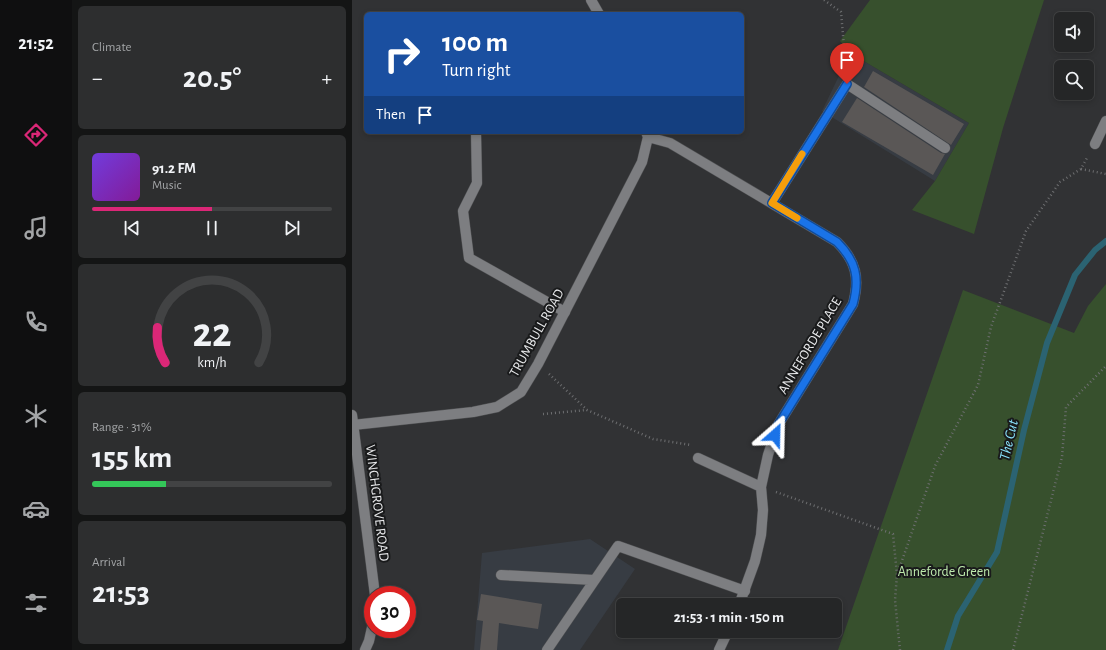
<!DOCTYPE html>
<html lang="en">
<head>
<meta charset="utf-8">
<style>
	:root { --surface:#252627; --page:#2d2e2f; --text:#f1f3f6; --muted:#a3a5a7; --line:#424344; --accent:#db2777 }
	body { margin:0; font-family:"Alegreya Sans",sans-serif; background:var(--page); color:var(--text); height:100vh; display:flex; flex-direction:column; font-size:15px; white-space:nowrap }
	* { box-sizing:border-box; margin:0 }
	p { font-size:13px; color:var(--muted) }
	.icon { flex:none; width:22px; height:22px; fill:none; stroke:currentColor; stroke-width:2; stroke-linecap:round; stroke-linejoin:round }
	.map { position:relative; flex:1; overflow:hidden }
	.details { display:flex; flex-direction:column; gap:6px; padding:6px; background:#141515; width:280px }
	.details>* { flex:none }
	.hud { position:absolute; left:12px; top:12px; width:380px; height:122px; border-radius:6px; box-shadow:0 2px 6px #0003,0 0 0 1px var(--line); background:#1a4fa0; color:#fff; overflow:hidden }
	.controls { position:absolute; left:702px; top:12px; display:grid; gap:8px }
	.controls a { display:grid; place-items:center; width:40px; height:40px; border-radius:6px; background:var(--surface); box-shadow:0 2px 6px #0003,0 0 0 1px var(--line); font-size:20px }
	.speed { position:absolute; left:12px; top:586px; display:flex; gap:8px; font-size:20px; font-weight:700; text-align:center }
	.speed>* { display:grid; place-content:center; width:52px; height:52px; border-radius:50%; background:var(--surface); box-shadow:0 2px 6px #0003,0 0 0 1px var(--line); line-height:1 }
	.speed .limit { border:6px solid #d22; background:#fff; color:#111 }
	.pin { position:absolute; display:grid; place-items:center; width:34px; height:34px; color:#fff; margin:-41px -17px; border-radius:50% 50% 50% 0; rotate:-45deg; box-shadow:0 0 4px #0007 }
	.pin .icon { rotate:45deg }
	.me { position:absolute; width:44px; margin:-22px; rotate:25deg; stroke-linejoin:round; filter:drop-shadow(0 0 3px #0008) }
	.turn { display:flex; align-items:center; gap:14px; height:84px; padding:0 12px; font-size:18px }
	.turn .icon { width:52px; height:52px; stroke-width:2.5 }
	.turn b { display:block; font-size:28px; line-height:34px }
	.then { display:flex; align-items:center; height:38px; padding:0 12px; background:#0003; gap:8px; font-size:15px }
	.big { font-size:30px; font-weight:700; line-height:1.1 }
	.details .tile { flex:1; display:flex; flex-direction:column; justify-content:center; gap:6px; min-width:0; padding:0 14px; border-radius:6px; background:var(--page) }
	.details .dial { align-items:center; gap:0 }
	.dial svg { height:104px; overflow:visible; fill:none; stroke:var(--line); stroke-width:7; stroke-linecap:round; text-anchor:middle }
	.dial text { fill:var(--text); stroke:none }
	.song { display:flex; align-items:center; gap:12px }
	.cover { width:48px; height:48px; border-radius:6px; background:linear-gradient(135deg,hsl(260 70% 55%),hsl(290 70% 35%)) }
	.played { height:4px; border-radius:2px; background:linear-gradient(90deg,var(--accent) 50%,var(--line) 50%) }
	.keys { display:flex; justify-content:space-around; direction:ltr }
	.heat { display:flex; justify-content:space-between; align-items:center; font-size:22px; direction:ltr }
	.charge { height:6px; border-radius:3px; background:linear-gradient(90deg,#34c759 31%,var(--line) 0) }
	.trip { position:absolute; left:264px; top:598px; width:226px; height:40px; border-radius:6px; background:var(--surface); box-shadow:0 2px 6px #0003,0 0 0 1px var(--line); font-weight:700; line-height:40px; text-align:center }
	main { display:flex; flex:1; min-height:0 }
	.tabs { display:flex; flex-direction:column; width:72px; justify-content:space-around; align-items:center; background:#0f0f10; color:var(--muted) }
	.tabs .icon { width:28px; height:28px }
	.tabs .on { color:var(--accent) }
	.tabs b { font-size:18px; color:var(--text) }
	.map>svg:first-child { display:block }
	.built { fill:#373c43 }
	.green { fill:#37502d }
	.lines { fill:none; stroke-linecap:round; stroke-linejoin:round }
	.stream { stroke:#2b6372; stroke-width:6 }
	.building { fill:#5a5756 }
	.lane-casing { stroke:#4f5052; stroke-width:11 }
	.street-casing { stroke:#4f5052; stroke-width:11 }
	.path { stroke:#6e6f71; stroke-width:2.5; stroke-dasharray:1 3; stroke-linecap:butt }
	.lane { stroke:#7d7e81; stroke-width:10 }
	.street { stroke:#7d7e81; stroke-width:10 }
	.route-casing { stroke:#114b97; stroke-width:10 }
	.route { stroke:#1a73e8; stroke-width:7 }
	.slow { stroke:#f59e0b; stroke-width:7 }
	.labels { text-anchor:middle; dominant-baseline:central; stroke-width:4; stroke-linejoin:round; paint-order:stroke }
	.street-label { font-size:14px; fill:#e8e9eb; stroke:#191a1b }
	.park-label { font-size:14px; fill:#bde9ac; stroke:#191a1b }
	.water-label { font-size:15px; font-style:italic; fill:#8be4fe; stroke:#191a1b }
</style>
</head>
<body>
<main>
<nav class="tabs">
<b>21:52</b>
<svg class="icon on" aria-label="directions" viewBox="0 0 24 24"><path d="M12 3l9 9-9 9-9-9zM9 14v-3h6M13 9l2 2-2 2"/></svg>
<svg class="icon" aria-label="music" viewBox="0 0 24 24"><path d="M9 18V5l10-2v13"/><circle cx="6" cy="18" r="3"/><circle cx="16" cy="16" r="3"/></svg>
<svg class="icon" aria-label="phone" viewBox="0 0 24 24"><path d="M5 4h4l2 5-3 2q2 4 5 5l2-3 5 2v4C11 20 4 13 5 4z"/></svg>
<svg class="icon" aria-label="climate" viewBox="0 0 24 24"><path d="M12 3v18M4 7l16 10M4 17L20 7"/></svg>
<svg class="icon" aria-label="car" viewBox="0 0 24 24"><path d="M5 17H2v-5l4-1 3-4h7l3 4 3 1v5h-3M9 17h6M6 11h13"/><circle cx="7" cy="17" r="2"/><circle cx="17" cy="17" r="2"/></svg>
<svg class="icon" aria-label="filters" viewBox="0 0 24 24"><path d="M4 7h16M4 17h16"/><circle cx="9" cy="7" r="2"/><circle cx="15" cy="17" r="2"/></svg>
</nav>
<section class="details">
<div class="tile"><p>Climate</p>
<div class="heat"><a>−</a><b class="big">20.5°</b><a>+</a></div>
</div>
<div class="tile">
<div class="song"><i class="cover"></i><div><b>91.2 FM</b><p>Music</p></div></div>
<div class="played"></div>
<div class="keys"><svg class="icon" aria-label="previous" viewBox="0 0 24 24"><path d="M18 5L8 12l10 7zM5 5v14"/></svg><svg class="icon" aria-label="pause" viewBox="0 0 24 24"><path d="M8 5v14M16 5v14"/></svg><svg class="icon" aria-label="next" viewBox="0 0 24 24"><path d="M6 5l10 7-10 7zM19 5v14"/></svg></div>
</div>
<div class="tile dial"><svg viewBox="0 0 100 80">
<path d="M14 69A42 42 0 1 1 86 69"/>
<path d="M14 69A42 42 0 0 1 8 42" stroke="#db2777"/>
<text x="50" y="56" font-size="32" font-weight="700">22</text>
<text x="50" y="72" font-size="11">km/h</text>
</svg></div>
<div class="tile"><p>Range · 31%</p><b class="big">155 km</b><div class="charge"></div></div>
<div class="tile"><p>Arrival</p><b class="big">21:53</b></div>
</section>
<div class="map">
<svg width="754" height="650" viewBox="0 0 754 650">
	<rect width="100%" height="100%" fill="#313234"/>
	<path class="built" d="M 498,53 L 617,123 L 583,181 L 470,111 Z
		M 238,539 L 283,569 L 228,650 L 122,650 L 130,553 Z"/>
	<path class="green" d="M 518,0 L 692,0 L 651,128 L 622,234 L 560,210 L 583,181 L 617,123 L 498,53 L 488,41 Z
		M 754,284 L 754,650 L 486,650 L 611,290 L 722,333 L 736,306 Z"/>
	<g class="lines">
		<path class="stream" d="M 595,650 L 606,616 L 645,552 L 672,430 L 695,343 L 723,275 L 743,250 L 754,241"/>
	</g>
	<path class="building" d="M 521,71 L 612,124 L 599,145 L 512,87 Z
		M 505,98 L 589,153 L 593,154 L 581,175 L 490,122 Z
		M 129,594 L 190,604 L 186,629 L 147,623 L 145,650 L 128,650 L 131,621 L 125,620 Z"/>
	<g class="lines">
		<g class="lane-casing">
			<path id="lane" d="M 124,132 L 125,183 L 111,211 L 117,258 L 213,312
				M 420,203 L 495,84 L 593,148
				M 149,575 L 242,580
				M 195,650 L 266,546 L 393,591"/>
		</g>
		<g class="street-casing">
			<path id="street" d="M 239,0 L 247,14
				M 296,137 L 318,143 L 485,242 C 504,261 508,278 501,304 L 426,425 L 416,455 L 409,487 L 411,510 L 409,535 L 403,561 L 387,605
				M 743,144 L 754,121
				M 0,415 L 23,595
				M 1,425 L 121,412 L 145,407 L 169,392 L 186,364 L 290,162 L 296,137 L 294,132
				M 346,458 L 409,487
				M 13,650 L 17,641 L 21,623
				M 367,650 L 376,631"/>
		</g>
		<path class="path" d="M 472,0 L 489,12 L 494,70
			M 729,169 L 754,174
			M 197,374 L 235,410 L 301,439 L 339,445
			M 191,414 L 235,410
			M 424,492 L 541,534 L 545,575 L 543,600 L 548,650
			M 545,575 L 583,466 L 626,385 L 639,327 L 674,231 L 708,182 L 729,169 L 736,156
			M 661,650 L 710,457 L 714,407 L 754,366"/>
		<use href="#lane" class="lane"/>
		<use href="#street" class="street"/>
	</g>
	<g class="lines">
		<g class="route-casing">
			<path id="route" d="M 423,435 L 426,425 L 501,304 C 508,278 504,261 485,242 L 420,203 L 495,84"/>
		</g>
		<use href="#route" class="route"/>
		<path class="slow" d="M 445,218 L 420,203 L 450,154"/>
	</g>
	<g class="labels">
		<g class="street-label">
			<text transform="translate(185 333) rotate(-61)">TRUMBULL ROAD</text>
			<text transform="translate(458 346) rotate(-59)">ANNEFORDE PLACE</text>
			<text transform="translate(25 503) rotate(83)">WINCHGROVE ROAD</text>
		</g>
		<g class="park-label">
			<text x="592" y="572">Anneforde Green</text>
		</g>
		<g class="water-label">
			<text transform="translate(657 440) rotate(-77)">The Cut</text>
		</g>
	</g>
</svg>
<div class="controls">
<a><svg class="icon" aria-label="sound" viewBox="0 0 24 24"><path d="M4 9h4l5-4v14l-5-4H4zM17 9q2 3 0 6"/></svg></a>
<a><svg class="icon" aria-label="search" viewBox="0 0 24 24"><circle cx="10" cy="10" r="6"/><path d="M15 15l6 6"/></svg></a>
</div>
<div class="speed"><div class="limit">30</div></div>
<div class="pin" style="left:495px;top:84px;background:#d93025"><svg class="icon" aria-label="arrive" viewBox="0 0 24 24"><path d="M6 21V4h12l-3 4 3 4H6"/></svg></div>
<svg class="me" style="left:423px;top:435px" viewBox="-20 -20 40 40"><path d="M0-17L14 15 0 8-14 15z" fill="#1a73e8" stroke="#fff" stroke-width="4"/></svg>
<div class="trip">21:53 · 1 min · 150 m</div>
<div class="hud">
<div class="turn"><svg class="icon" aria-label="right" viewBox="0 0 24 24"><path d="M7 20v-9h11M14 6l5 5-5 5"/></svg><div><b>100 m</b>Turn right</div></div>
<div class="then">Then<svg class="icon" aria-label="arrive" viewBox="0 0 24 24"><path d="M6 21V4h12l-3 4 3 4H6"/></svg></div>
</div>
</div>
</main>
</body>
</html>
